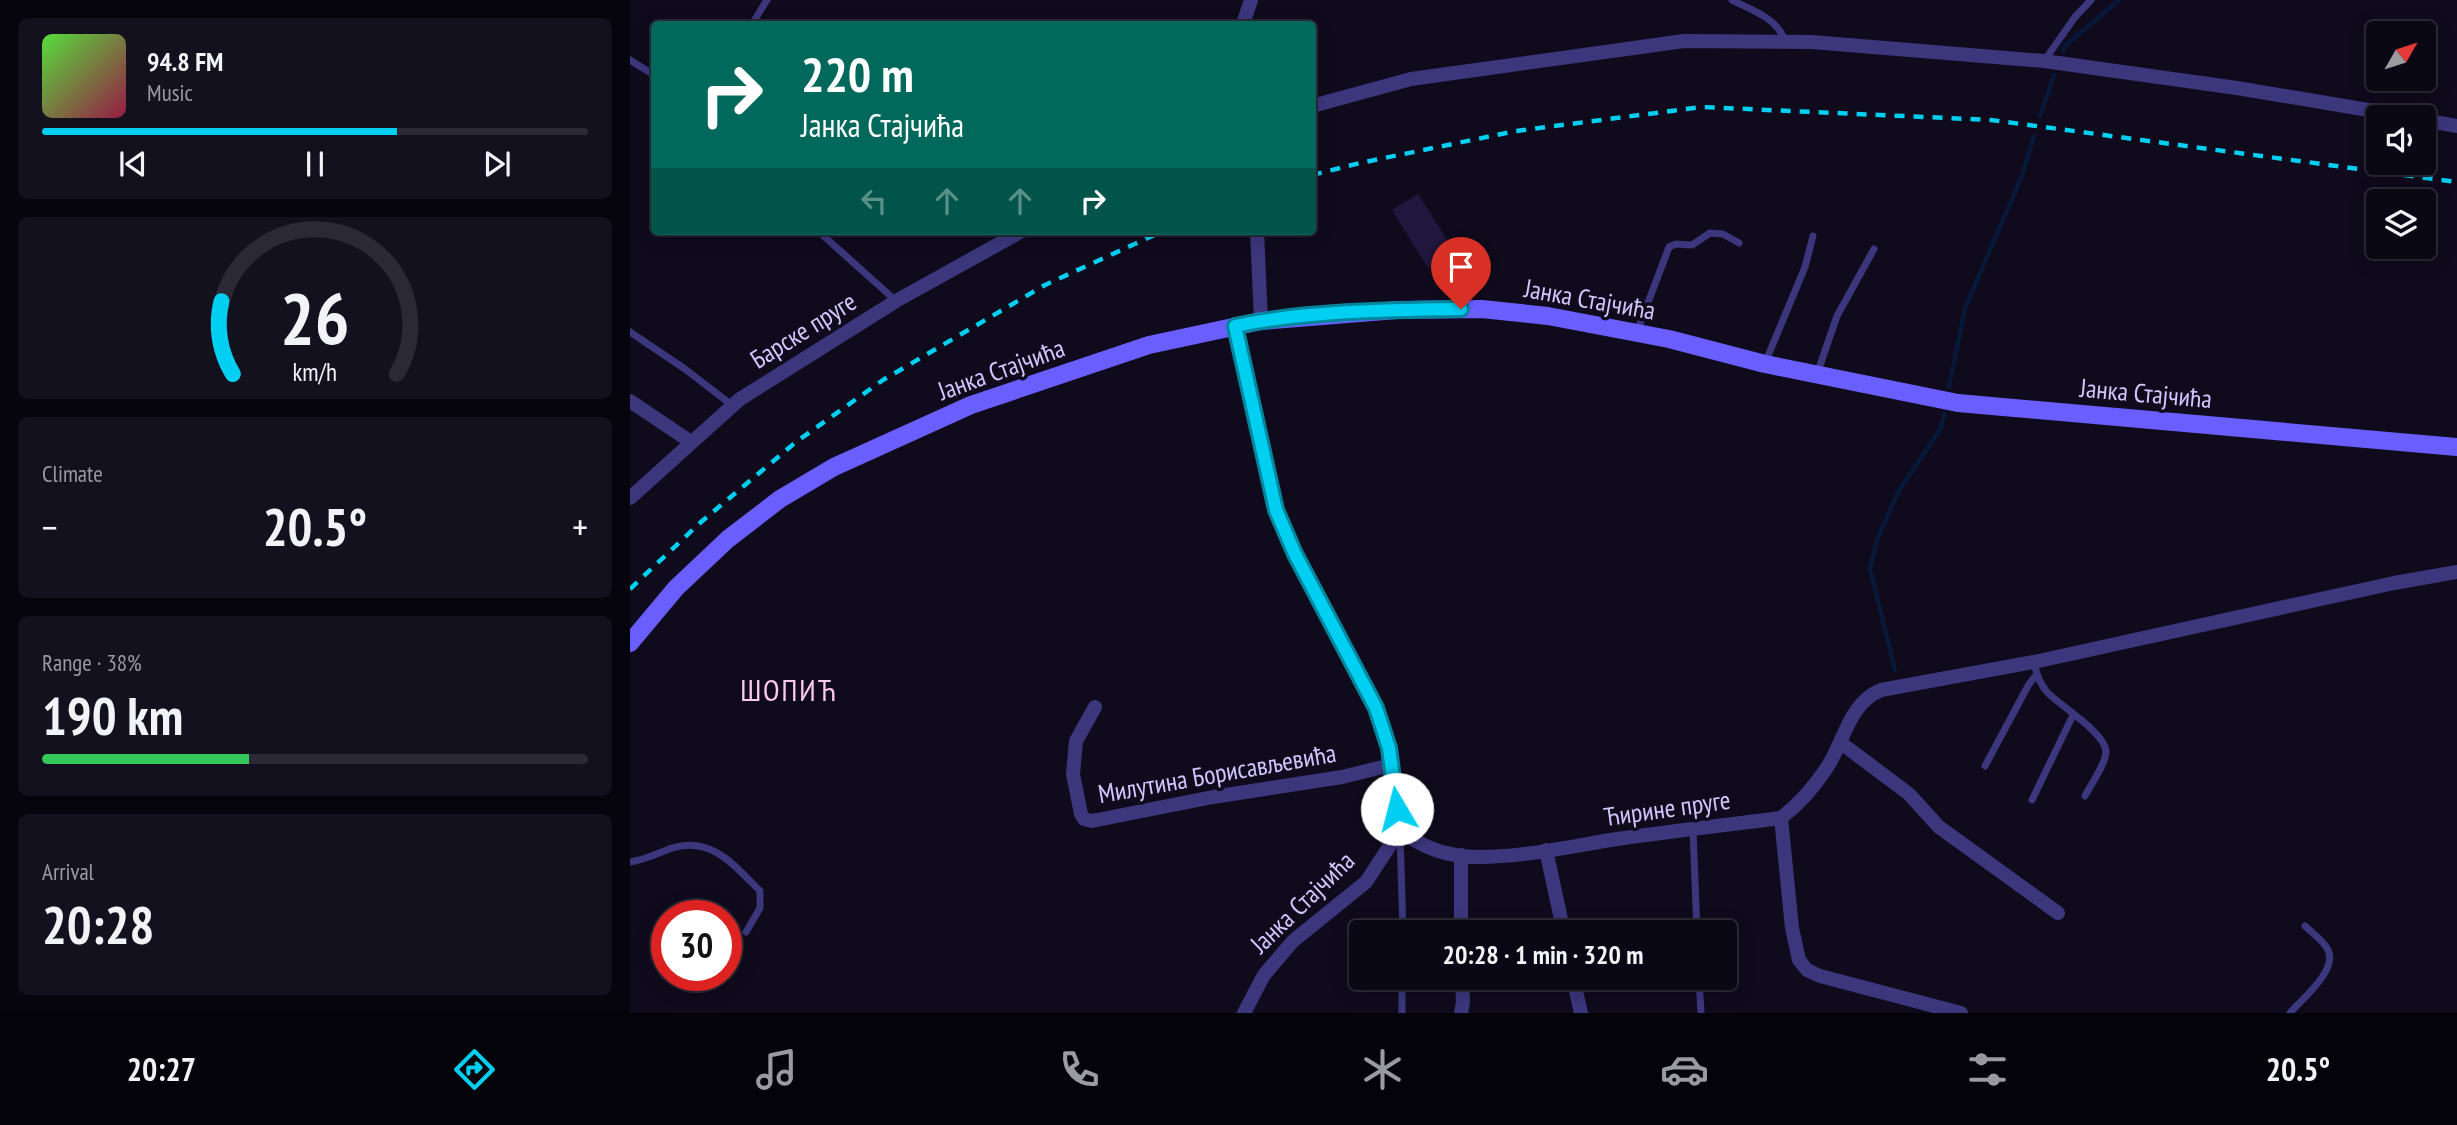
<!DOCTYPE html>
<html lang="en">
<head>
<meta charset="utf-8">
<style>
	:root { --surface:#0b0816; --page:#14111f; --text:#f1f3f6; --muted:#9a9aa1; --line:#2b2935; --accent:#00cff2 }
	body { margin:0; font-family:"PT Sans Narrow",sans-serif; background:var(--page); color:var(--text); height:100vh; display:flex; flex-direction:column; font-size:26px; white-space:nowrap }
	* { box-sizing:border-box; margin:0 }
	p { font-size:23px; color:var(--muted) }
	.icon { flex:none; width:38px; height:38px; fill:none; stroke:currentColor; stroke-width:2; stroke-linecap:round; stroke-linejoin:round }
	.map { position:relative; flex:1; overflow:hidden }
	.sheet { display:flex; flex-direction:column; gap:18px; padding:18px; background:#06040c; width:630px }
	.sheet>* { flex:none }
	.guide { position:absolute; left:21px; top:21px; width:665px; height:214px; border-radius:7px; box-shadow:0 4px 18px #0003,0 0 0 2px var(--line); background:#00695c; color:#fff; overflow:hidden }
	.needle { width:46px; rotate:51deg }
	.tools { position:absolute; left:1736px; top:21px; display:grid; gap:14px }
	.tools a { display:grid; place-items:center; width:70px; height:70px; border-radius:7px; background:var(--surface); box-shadow:0 4px 18px #0003,0 0 0 2px var(--line); font-size:35px }
	.speed { position:absolute; left:21px; top:900px; display:flex; gap:14px; font-size:35px; font-weight:700; text-align:center }
	.speed>* { display:grid; place-content:center; width:91px; height:91px; border-radius:50%; background:var(--surface); box-shadow:0 4px 18px #0003,0 0 0 2px var(--line); line-height:1 }
	.speed .limit { border:10px solid #d22; background:#fff; color:#111 }
	.pin { position:absolute; display:grid; place-items:center; width:60px; height:60px; color:#fff; margin:-72px -30px; border-radius:50% 50% 50% 0; rotate:-45deg; box-shadow:0 0 7px #0007 }
	.pin .icon { rotate:45deg }
	.me { position:absolute; width:77px; margin:-38px; rotate:352deg; stroke-linejoin:round; filter:drop-shadow(0 0 5px #0008) }
	.turn { display:flex; align-items:center; gap:24px; height:147px; padding:0 35px; font-size:32px }
	.turn .icon { width:91px; height:91px; stroke-width:2.5 }
	.turn b { display:block; font-size:49px; line-height:60px }
	.lanes { display:flex; align-items:center; height:66px; padding:0 35px; background:#0003; justify-content:center; gap:35px; direction:ltr }
	.lanes .off { opacity:.35 }
	.big { font-size:52px; font-weight:800; line-height:1.1 }
	.sheet .tile { flex:1; display:flex; flex-direction:column; justify-content:center; gap:10px; min-width:0; padding:0 24px; border-radius:10px; background:var(--page) }
	.sheet .dial { align-items:center; gap:0 }
	.dial svg { height:182px; overflow:visible; fill:none; stroke:var(--line); stroke-width:7; stroke-linecap:round; text-anchor:middle }
	.dial text { fill:var(--text); stroke:none }
	.song { display:flex; align-items:center; gap:21px }
	.cover { width:84px; height:84px; border-radius:10px; background:linear-gradient(135deg,hsl(110 70% 55%),hsl(340 70% 35%)) }
	.played { height:7px; border-radius:4px; background:linear-gradient(90deg,var(--accent) 65%,var(--line) 65%) }
	.keys { display:flex; justify-content:space-around; direction:ltr }
	.heat { display:flex; justify-content:space-between; align-items:center; font-size:38px; direction:ltr }
	.charge { height:10px; border-radius:5px; background:linear-gradient(90deg,#34c759 38%,var(--line) 0) }
	.trip { position:absolute; left:719px; top:920px; width:388px; height:70px; border-radius:7px; background:var(--surface); box-shadow:0 4px 18px #0003,0 0 0 2px var(--line); font-weight:800; line-height:70px; text-align:center }
	.dock { display:flex; height:112px; justify-content:space-around; align-items:center; background:#040309; color:var(--muted) }
	.dock .icon { width:49px; height:49px }
	.dock .on { color:var(--accent) }
	.dock b { font-size:32px; color:var(--text) }
	main { display:flex; flex:1; min-height:0 }
	.map>svg:first-child { display:block }
	.lines { fill:none; stroke-linecap:round; stroke-linejoin:round }
	.stream { stroke:#081839; stroke-width:4.5 }
	.building { fill:#21173e }
	.lane { stroke:#3c367d; stroke-width:7 }
	.street { stroke:#3c367d; stroke-width:14 }
	.secondary { stroke:#6a5eff; stroke-width:18 }
	.rail { stroke:#00cff2; stroke-width:4.5; stroke-dasharray:10 9; stroke-linecap:butt }
	.route-casing { stroke:#00879d; stroke-width:18 }
	.route { stroke:#00cff2; stroke-width:12 }
	.labels { text-anchor:middle; dominant-baseline:central; stroke-width:7; stroke-linejoin:round; paint-order:stroke }
	.street-label { font-size:26px; fill:#d1c7ff; stroke:#0f0b1d }
	.quarter-label { font-size:30px; letter-spacing:2px; fill:#ffc9e9; stroke:#0f0b1d }
</style>
</head>
<body>
<main>
<section class="sheet">
<div class="tile">
<div class="song"><i class="cover"></i><div><b>94.8 FM</b><p>Music</p></div></div>
<div class="played"></div>
<div class="keys"><svg class="icon" aria-label="previous" viewBox="0 0 24 24"><path d="M18 5L8 12l10 7zM5 5v14"/></svg><svg class="icon" aria-label="pause" viewBox="0 0 24 24"><path d="M8 5v14M16 5v14"/></svg><svg class="icon" aria-label="next" viewBox="0 0 24 24"><path d="M6 5l10 7-10 7zM19 5v14"/></svg></div>
</div>
<div class="tile dial"><svg viewBox="0 0 100 80">
<path d="M14 69A42 42 0 1 1 86 69"/>
<path d="M14 69A42 42 0 0 1 9 37" stroke="#00cff2"/>
<text x="50" y="56" font-size="32" font-weight="700">26</text>
<text x="50" y="72" font-size="11">km/h</text>
</svg></div>
<div class="tile"><p>Climate</p>
<div class="heat"><a>−</a><b class="big">20.5°</b><a>+</a></div>
</div>
<div class="tile"><p>Range · 38%</p><b class="big">190 km</b><div class="charge"></div></div>
<div class="tile"><p>Arrival</p><b class="big">20:28</b></div>
</section>
<div class="map">
<svg width="1827" height="1013" viewBox="0 0 1827 1013">
	<rect width="100%" height="100%" fill="#0f0b1d"/>
	<g class="lines">
		<path class="stream" d="M 1433,51 L 1435,46 L 1489,0
			M 1410,116 L 1424,75
			M 1319,387 L 1335,308 L 1391,178 L 1404,136
			M 1265,670 L 1240,569 L 1247,540 L 1268,492 L 1311,428 L 1314,414"/>
	</g>
	<path class="building" d="M 788,194 L 825,252 L 798,268 L 762,210 Z"/>
	<g class="lines">
		<path class="lane" d="M 1102,0 C 1123,11 1148,18 1155,42
			M 122,24 L 137,0
			M 0,60 L 24,75
			M 1414,61 L 1445,17 L 1461,0
			M 188,231 L 265,300
			M 0,332 L 55,369 L 103,406
			M 1007,332 L 1039,247 L 1046,244 L 1062,245 L 1080,233 L 1093,234 L 1109,243
			M 1135,363 L 1175,267 L 1183,236
			M 1187,374 L 1207,316 L 1244,249
			M 1404,662 C 1406,673 1409,683 1417,692 C 1430,706 1476,733 1476,752 C 1476,763 1460,786 1455,796
			M 1355,766 L 1399,684 L 1407,674
			M 1402,800 L 1443,715
			M 1063,829 L 1067,933
			M 770,834 L 773,933
			M 0,862 C 15,860 28,853 42,848 C 82,836 105,866 130,891 L 130,908 L 116,932
			M 1069,978 L 1071,1013
			M 772,1013 L 772,978
			M 1660,1013 C 1672,999 1708,970 1698,950 C 1694,941 1682,933 1675,926"/>
		<path class="street" d="M 613,24 L 621,0
			M 682,106 L 781,79 L 1054,41 L 1182,42 L 1414,61 L 1607,88 L 1780,117
			M 1794,120 L 1827,126
			M 627,231 L 631,321
			M 605,326 L 646,510 L 665,554 L 746,708 L 759,748 L 770,830
			M 0,401 L 61,442
			M 0,498 L 110,399 L 266,301 L 392,231
			M 465,707 L 446,741 L 443,774 L 451,814 L 454,819 L 462,821 L 583,797 L 712,777 L 761,765
			M 1211,743 L 1279,794 L 1309,827 L 1428,913
			M 1151,818 L 1162,928 L 1169,960 L 1177,970 L 1190,976 L 1331,1013
			M 770,830 C 792,848 820,857 849,857 C 895,857 942,846 987,839 C 1042,831 1096,825 1151,818 C 1168,805 1184,787 1196,769 C 1215,741 1218,704 1251,690 L 1404,662 L 1764,583 L 1827,572
			M 916,850 L 934,933
			M 831,933 L 831,855
			M 943,978 L 951,1013
			M 614,1013 L 634,975 L 663,941 L 736,882 L 770,830
			M 831,1013 L 833,1002 L 832,978"/>
		<path class="secondary" d="M 0,643 L 46,588 L 98,539 L 150,499 L 204,467 L 341,405 L 519,345 L 631,321 L 767,310 L 852,309 L 918,316 L 1039,339 L 1135,364 L 1328,403 L 1827,447"/>
		<path class="rail" d="M 682,175 L 730,163 L 886,131 L 1072,107 L 1361,120 L 1827,182
			M 0,589 L 71,522 L 166,442 L 253,380 L 415,285 L 533,231"/>
	</g>
	<g class="lines">
		<g class="route-casing">
			<path id="route" d="M 767,809 L 759,748 L 746,708 L 665,554 L 646,510 L 605,326 C 675,311 759,310 831,309"/>
		</g>
		<use href="#route" class="route"/>
	</g>
	<g class="labels">
		<g class="street-label">
			<text transform="translate(960 299) rotate(10)">Јанка Стајчића</text>
			<text transform="translate(173 330) rotate(-32)">Барске пруге</text>
			<text transform="translate(371 369) rotate(-20)">Јанка Стајчића</text>
			<text transform="translate(1516 393) rotate(5)">Јанка Стајчића</text>
			<text transform="translate(587 773) rotate(-10)">Милутина Борисављевића</text>
			<text transform="translate(1037 808) rotate(-8)">Ћирине пруге</text>
			<text transform="translate(672 902) rotate(-44)">Јанка Стајчића</text>
		</g>
		<g class="quarter-label">
			<text x="159" y="689">ШОПИЋ</text>
		</g>
	</g>
</svg>
<div class="tools">
<a><svg class="needle" viewBox="-14 -14 28 28"><path d="M0-13l5 13h-10z" fill="#e53935"/><path d="M0 13l5-13h-10z" fill="#9a9aa1"/></svg></a>
<a><svg class="icon" aria-label="sound" viewBox="0 0 24 24"><path d="M4 9h4l5-4v14l-5-4H4zM17 9q2 3 0 6"/></svg></a>
<a><svg class="icon" aria-label="layers" viewBox="0 0 24 24"><path d="M12 4l9 5-9 5-9-5zM3 14l9 5 9-5"/></svg></a>
</div>
<div class="speed"><div class="limit">30</div></div>
<div class="pin" style="left:831px;top:309px;background:#d93025"><svg class="icon" aria-label="arrive" viewBox="0 0 24 24"><path d="M6 21V4h12l-3 4 3 4H6"/></svg></div>
<svg class="me" style="left:767px;top:809px" viewBox="-20 -20 40 40"><circle r="19" fill="#fff"/><path d="M0-13L10 11 0 6-10 11z" fill="#00cff2"/></svg>
<div class="trip">20:28 · 1 min · 320 m</div>
<div class="guide">
<div class="turn"><svg class="icon" aria-label="right" viewBox="0 0 24 24"><path d="M7 20v-9h11M14 6l5 5-5 5"/></svg><div><b>220 m</b>Јанка Стајчића</div></div>
<div class="lanes"><svg class="icon off" aria-label="left" viewBox="0 0 24 24"><path d="M17 20v-9H6M10 6l-5 5 5 5"/></svg><svg class="icon off" aria-label="ahead" viewBox="0 0 24 24"><path d="M12 20V5M6 11l6-6 6 6"/></svg><svg class="icon off" aria-label="ahead" viewBox="0 0 24 24"><path d="M12 20V5M6 11l6-6 6 6"/></svg><svg class="icon" aria-label="right" viewBox="0 0 24 24"><path d="M7 20v-9h11M14 6l5 5-5 5"/></svg></div>
</div>
</div>
</main>
<nav class="dock">
<b>20:27</b>
<svg class="icon on" aria-label="directions" viewBox="0 0 24 24"><path d="M12 3l9 9-9 9-9-9zM9 14v-3h6M13 9l2 2-2 2"/></svg>
<svg class="icon" aria-label="music" viewBox="0 0 24 24"><path d="M9 18V5l10-2v13"/><circle cx="6" cy="18" r="3"/><circle cx="16" cy="16" r="3"/></svg>
<svg class="icon" aria-label="phone" viewBox="0 0 24 24"><path d="M5 4h4l2 5-3 2q2 4 5 5l2-3 5 2v4C11 20 4 13 5 4z"/></svg>
<svg class="icon" aria-label="climate" viewBox="0 0 24 24"><path d="M12 3v18M4 7l16 10M4 17L20 7"/></svg>
<svg class="icon" aria-label="car" viewBox="0 0 24 24"><path d="M5 17H2v-5l4-1 3-4h7l3 4 3 1v5h-3M9 17h6M6 11h13"/><circle cx="7" cy="17" r="2"/><circle cx="17" cy="17" r="2"/></svg>
<svg class="icon" aria-label="filters" viewBox="0 0 24 24"><path d="M4 7h16M4 17h16"/><circle cx="9" cy="7" r="2"/><circle cx="15" cy="17" r="2"/></svg>
<b>20.5°</b>
</nav>
</body>
</html>
